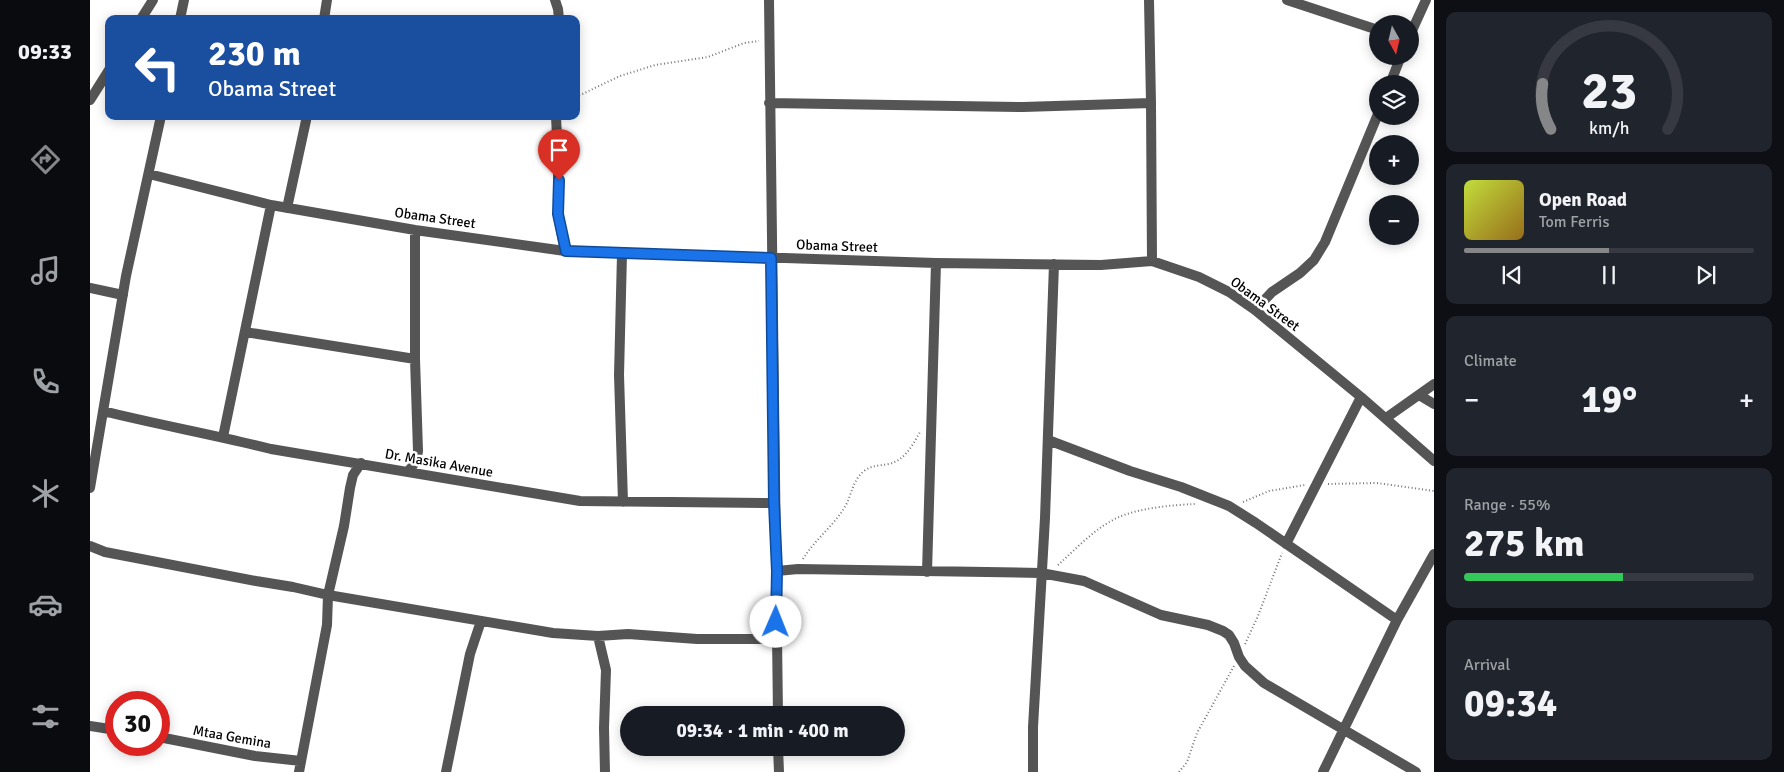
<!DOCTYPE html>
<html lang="en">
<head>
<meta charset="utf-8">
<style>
	:root { --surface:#171b24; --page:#20242c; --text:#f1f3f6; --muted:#9ea1a6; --line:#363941; --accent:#858687 }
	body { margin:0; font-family:Signika,sans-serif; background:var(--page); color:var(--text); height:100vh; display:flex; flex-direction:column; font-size:19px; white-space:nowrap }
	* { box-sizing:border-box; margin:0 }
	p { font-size:16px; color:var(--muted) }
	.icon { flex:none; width:28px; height:28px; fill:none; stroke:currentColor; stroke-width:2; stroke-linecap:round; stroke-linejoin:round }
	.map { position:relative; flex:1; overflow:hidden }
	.panel { display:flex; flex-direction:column; gap:12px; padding:12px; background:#0d0f14; width:350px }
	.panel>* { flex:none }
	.hud { position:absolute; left:15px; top:15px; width:475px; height:105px; border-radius:10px; box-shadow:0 2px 12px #0003; background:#1a4fa0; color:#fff; overflow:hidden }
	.needle { width:32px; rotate:172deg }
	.fabs { position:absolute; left:1279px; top:15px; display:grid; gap:10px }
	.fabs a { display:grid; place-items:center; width:50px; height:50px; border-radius:50%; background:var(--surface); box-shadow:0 2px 12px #0003; font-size:25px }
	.speed { position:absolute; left:15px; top:691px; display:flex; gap:10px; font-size:25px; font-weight:700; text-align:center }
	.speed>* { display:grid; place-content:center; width:65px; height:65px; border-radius:50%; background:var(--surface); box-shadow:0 2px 12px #0003; line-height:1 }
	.speed .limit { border:8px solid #d22; background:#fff; color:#111 }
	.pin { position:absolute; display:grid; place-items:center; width:42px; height:42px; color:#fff; margin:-51px -21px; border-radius:50% 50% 50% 0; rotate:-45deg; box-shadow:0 0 5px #0007 }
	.pin .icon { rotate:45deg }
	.me { position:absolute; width:55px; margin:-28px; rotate:1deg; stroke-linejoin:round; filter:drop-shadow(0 0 4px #0008) }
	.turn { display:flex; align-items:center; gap:18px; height:105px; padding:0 20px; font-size:22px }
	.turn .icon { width:65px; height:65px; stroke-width:2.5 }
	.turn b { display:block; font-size:35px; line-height:42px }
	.big { font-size:38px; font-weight:700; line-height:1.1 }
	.panel .widget { flex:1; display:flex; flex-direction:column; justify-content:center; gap:8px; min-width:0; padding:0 18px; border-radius:10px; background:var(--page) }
	.panel .dial { align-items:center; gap:0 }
	.dial svg { height:130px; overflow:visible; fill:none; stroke:var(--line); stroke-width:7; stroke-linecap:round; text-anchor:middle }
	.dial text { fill:var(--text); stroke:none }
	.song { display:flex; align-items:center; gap:15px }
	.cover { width:60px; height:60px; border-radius:8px; background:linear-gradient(135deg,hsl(70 70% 55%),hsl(40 70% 35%)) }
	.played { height:5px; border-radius:2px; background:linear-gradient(90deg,var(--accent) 50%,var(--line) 50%) }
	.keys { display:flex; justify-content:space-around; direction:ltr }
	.heat { display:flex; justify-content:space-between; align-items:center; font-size:28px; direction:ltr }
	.charge { height:8px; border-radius:4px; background:linear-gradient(90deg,#34c759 55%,var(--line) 0) }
	.trip { position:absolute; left:530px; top:706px; width:285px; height:50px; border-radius:25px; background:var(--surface); box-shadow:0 2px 12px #0003; font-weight:700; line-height:50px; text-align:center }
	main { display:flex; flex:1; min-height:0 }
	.dock { display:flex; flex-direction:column; width:90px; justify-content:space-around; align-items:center; background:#090b0e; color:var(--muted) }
	.dock .icon { width:35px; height:35px }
	.dock .on { color:var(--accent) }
	.dock b { font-size:22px; color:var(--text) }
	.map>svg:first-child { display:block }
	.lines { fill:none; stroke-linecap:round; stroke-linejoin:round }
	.path { stroke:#777; stroke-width:2; stroke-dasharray:1 2.5; stroke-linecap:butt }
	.street { stroke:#555; stroke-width:10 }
	.route-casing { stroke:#114b97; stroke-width:12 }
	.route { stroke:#1a73e8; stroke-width:9 }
	.labels { text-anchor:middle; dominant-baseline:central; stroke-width:5; stroke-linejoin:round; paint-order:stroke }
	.street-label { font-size:14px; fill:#000; stroke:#fff }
</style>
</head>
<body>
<main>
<nav class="dock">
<b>09:33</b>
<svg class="icon on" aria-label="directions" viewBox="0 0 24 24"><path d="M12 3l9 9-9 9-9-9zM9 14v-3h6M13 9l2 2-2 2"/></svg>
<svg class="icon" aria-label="music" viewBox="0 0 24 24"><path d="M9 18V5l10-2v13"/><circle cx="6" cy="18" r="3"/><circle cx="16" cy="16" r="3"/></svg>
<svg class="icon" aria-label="phone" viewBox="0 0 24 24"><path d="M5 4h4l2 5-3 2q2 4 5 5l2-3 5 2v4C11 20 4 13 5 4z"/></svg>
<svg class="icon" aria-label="climate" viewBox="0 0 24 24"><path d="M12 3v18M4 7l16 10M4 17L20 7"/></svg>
<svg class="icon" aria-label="car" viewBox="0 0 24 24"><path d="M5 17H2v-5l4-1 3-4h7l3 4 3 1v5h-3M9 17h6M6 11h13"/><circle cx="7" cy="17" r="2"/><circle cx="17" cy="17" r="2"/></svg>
<svg class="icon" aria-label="filters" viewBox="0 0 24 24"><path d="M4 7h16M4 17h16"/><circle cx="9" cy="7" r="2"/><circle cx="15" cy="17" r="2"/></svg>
</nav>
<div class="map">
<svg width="1344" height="772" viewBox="0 0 1344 772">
	<rect width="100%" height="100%" fill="#fff"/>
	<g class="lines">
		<path class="path" d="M 486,97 L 530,76 L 565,65 L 618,57 L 654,43 L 669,41
			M 1238,484 L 1287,483 L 1344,491
			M 1153,502 L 1179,491 L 1215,485
			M 713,559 C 725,539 745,525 756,505 C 762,493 763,480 774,471 C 782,465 789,466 799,464 C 815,460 822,446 830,432
			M 968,565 C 987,548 1006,527 1029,517 C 1050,508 1082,505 1105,504
			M 1155,644 L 1168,616 L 1192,553
			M 1089,772 L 1097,762 L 1107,733 L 1144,666"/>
		<path class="street" d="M 465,0 L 468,9 L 469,19
			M 679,0 L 688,715
			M 1059,0 L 1061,103 L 1062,261
			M 1197,0 L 1288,30
			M 51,19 L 63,0
			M 90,19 L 94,0
			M 234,19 L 237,0
			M 1320,35 L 1336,0
			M 1300,84 L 1311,56
			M 0,100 L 19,70
			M 679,103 L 933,107 L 1061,103
			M 466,116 L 468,159 L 468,215 L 475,251
			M 59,174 L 181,205 L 325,230 L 475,251 L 846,263 L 1011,265 L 1062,261 L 1109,277 L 1139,292 L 1165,310 L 1271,397 L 1344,461
			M 197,208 L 217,116
			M 532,254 L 529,375 L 533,502
			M 0,288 L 33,295
			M 1165,310 L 1182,292 L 1210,273 L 1224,260 L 1235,242 L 1288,114
			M 155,332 L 325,359
			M 1329,395 L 1344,404
			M 13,411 C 69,425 126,435 181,449 L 490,501 L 684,503
			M 1296,418 L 1344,384
			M 133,437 L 181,205
			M 958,440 L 1040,471 L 1091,487 L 1139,506 L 1166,523 L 1307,620
			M 318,472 L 326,461 L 328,451 L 325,359 L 325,230
			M 0,488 L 36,276 L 71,116
			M 1196,544 L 1271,397
			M 0,546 L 15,552 L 166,581 L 203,587 L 238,595 L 463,633 L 508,636 L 538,634 L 607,639 L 686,639
			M 687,571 L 708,569 L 951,573 L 994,581 L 1071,615 L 1118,625 L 1133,631 L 1139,635 L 1144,643 L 1149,657 L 1155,666 L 1174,683 L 1326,772
			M 837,572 L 846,263
			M 508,636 L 516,670 L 514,728 L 515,772
			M 0,726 L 26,730
			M 69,737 L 165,756 L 211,761
			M 688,748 L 689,772
			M 209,772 L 237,625 L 238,595 L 254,526 L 260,488 L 263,475 L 271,463
			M 356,772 L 380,654 L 391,621
			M 943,772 L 943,727 L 955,518 L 964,264
			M 1233,772 L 1307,620 L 1344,554"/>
	</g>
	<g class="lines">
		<g class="route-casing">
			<path id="route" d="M 469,180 L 468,214 L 476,251 L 681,258 L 684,503 L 687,571 L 686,622"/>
		</g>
		<use href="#route" class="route"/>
	</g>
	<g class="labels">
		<g class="street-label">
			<text transform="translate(345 218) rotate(8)">Obama Street</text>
			<text transform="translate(747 246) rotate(2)">Obama Street</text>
			<text transform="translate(1175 304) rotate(36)">Obama Street</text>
			<text transform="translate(349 463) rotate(10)">Dr. Masika Avenue</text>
			<text transform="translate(142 737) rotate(10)">Mtaa Gemina</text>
		</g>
	</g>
</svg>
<div class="fabs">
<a><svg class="needle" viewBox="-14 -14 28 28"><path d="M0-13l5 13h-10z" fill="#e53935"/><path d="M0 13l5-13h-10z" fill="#9ea1a6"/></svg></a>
<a><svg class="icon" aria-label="layers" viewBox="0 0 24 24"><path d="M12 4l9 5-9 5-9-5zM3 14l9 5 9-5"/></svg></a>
<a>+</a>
<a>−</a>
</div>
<div class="speed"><div class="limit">30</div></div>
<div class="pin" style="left:469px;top:180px;background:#d93025"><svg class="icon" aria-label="arrive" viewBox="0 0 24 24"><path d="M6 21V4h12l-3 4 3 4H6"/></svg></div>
<svg class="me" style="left:686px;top:622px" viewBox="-20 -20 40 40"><circle r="19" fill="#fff"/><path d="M0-13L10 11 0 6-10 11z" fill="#1a73e8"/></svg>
<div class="trip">09:34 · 1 min · 400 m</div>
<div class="hud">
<div class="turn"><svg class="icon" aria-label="left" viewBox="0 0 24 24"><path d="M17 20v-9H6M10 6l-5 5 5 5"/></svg><div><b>230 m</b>Obama Street</div></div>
</div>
</div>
<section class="panel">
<div class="widget dial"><svg viewBox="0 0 100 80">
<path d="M14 69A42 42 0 1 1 86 69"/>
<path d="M14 69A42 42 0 0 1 9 41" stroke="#858687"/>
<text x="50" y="56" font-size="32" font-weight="700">23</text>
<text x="50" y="72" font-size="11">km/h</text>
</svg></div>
<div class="widget">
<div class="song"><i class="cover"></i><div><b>Open Road</b><p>Tom Ferris</p></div></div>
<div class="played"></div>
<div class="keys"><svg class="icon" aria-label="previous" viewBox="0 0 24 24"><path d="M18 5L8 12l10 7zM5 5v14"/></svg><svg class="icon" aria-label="pause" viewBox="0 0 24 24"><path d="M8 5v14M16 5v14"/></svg><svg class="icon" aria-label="next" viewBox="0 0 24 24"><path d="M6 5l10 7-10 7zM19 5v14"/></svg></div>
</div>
<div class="widget"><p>Climate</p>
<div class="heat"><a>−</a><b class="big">19°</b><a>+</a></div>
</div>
<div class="widget"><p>Range · 55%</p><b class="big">275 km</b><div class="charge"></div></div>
<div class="widget"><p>Arrival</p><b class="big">09:34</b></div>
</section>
</main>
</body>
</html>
